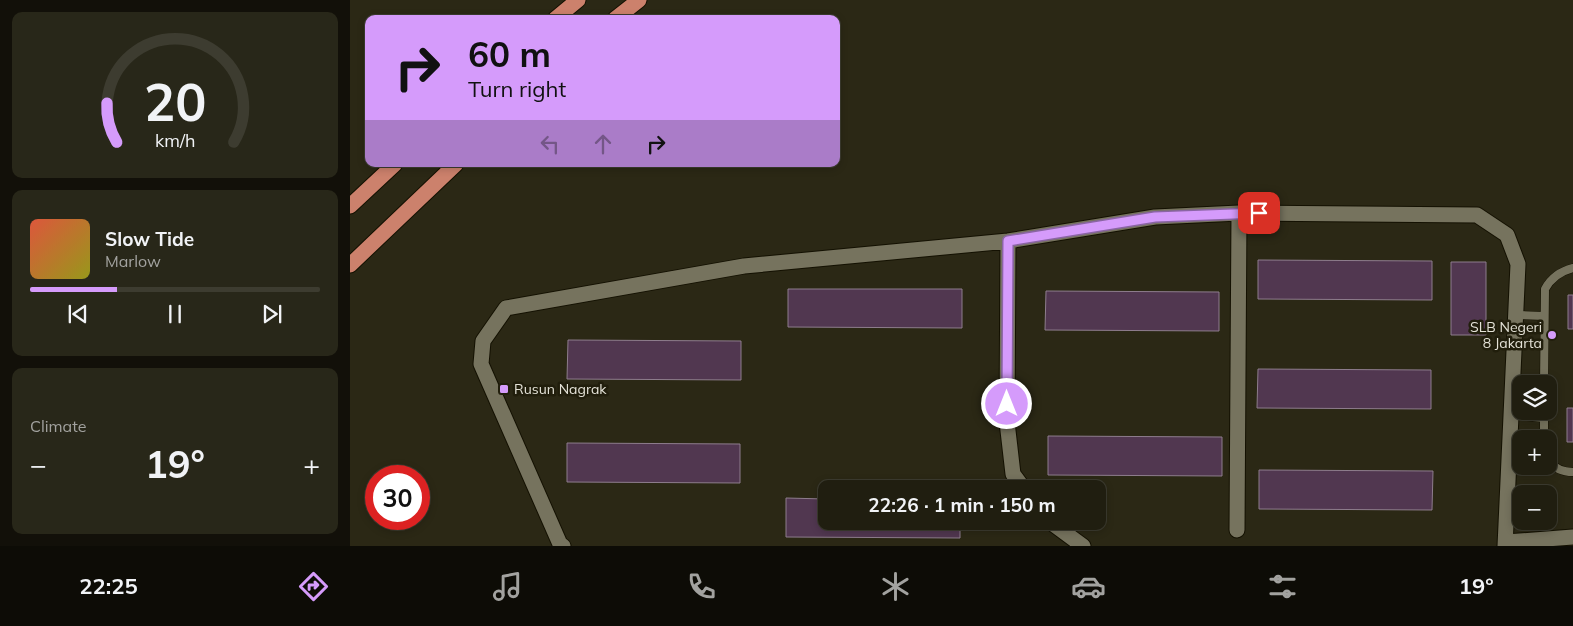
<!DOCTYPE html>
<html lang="en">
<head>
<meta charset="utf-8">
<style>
	:root { --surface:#201e10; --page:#282719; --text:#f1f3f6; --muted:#a2a29f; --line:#3d3c30; --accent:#d59bfb }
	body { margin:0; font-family:Mulish,sans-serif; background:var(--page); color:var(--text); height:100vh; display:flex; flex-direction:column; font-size:19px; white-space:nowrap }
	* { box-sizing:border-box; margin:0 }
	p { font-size:16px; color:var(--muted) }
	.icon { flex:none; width:28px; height:28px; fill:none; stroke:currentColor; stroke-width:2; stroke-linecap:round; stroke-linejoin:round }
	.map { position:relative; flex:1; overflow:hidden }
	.sheet { display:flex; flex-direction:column; gap:12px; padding:12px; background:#121009; width:350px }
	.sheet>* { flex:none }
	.hud { position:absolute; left:15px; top:15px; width:475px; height:152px; border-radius:10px; box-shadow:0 2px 8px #0003,0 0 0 1px var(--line); background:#d59bfb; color:#111; overflow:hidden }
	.buttons { position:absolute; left:1162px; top:375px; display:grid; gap:10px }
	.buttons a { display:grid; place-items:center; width:45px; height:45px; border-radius:10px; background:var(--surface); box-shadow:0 2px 8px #0003,0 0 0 1px var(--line); font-size:25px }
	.speed { position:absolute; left:15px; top:465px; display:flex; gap:10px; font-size:25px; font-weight:700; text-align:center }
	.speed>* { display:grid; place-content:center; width:65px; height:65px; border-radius:50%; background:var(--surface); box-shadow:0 2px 8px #0003,0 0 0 1px var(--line); line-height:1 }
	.speed .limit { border:8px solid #d22; background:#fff; color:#111 }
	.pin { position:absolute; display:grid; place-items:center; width:42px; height:42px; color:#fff; margin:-21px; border-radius:10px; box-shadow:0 2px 8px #0006 }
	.me { position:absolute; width:55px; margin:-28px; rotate:0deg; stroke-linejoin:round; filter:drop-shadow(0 0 4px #0008) }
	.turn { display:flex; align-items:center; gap:18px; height:105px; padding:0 20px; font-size:22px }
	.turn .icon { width:65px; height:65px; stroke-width:2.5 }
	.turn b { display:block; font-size:35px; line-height:42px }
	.lanes { display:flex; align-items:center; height:48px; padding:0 20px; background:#0003; justify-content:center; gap:25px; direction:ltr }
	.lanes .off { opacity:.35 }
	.big { font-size:38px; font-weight:700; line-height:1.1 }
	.sheet .widget { flex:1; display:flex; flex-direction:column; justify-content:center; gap:8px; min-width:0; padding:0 18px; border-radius:10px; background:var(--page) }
	.sheet .dial { align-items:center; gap:0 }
	.dial svg { height:130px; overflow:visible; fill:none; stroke:var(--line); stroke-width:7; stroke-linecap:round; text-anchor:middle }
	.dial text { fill:var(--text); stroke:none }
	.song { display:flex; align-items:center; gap:15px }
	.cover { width:60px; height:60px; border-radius:8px; background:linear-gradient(135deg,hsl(10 70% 55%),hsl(60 70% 35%)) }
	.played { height:5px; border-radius:2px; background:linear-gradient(90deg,var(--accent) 30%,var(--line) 30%) }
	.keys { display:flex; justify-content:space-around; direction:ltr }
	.heat { display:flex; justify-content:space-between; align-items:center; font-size:28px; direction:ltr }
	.trip { position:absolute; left:468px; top:480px; width:288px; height:50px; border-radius:10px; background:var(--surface); box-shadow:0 2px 8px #0003,0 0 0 1px var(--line); font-weight:700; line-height:50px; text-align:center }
	.tab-bar { display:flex; height:80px; justify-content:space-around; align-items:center; background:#0d0c06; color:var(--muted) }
	.tab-bar .icon { width:35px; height:35px }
	.tab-bar .on { color:var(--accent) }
	.tab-bar b { font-size:22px; color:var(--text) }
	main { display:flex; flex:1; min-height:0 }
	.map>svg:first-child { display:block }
	.building { fill:#513750; stroke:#8e7d8d }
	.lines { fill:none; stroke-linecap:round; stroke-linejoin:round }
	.lane-casing { stroke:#141102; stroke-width:9 }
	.street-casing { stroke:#141102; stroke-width:17 }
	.highway-casing { stroke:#141102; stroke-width:17 }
	.lane { stroke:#76735e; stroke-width:8 }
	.street { stroke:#76735e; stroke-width:15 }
	.highway { stroke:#cc816c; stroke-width:15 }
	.route-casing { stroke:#8a65a3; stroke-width:12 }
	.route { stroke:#d59bfb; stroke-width:9 }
	.poi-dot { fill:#d59bfb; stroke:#211e0c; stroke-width:2 }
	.labels { text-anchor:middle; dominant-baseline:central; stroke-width:5; stroke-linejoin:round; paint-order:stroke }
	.poi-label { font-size:14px; fill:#e4e2d7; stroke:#211e0c; text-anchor:end }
</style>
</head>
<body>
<main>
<section class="sheet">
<div class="widget dial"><svg viewBox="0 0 100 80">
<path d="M14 69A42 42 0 1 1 86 69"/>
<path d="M14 69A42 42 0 0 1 8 45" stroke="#d59bfb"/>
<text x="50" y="56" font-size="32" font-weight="700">20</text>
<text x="50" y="72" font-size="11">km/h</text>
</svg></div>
<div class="widget">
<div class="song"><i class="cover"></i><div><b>Slow Tide</b><p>Marlow</p></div></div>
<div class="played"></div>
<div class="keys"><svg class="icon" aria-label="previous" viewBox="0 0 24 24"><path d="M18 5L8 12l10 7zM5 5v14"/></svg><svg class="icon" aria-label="pause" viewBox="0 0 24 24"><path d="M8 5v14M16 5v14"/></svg><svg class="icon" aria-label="next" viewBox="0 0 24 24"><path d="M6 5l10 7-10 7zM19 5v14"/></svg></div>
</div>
<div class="widget"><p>Climate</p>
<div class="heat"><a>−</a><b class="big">19°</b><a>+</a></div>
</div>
</section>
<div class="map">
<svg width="1223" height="546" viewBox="0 0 1223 546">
	<rect width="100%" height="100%" fill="#2b2815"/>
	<path class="building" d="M 908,260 L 1082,261 L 1082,300 L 908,299 Z
		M 1101,262 L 1136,262 L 1136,335 L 1101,335 Z
		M 438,289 L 612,289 L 612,328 L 438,327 Z
		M 696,291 L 869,292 L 869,331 L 695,330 Z
		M 1218,295 L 1223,295 L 1223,329 L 1218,329 Z
		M 218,340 L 391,341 L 391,380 L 217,379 Z
		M 908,369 L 1081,370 L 1081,409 L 907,408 Z
		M 1217,408 L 1223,408 L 1223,442 L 1217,442 Z
		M 698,436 L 872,437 L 872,476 L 698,475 Z
		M 217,443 L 390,444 L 390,483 L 217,482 Z
		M 909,470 L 1083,471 L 1082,510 L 909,509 Z
		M 436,498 L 476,499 L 476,521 L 610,521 L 610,538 L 436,537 Z"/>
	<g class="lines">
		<g class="lane-casing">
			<path id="lane" d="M 1166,315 L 1194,316
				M 1194,384 L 1195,289 C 1201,278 1211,271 1223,268
				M 1161,415 L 1194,418
				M 1194,439 L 1194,411
				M 1199,461 C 1205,469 1213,472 1223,472"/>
		</g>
		<g class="street-casing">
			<path id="street" d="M 658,241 L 657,422 L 663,474 L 674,489
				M 699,521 L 733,546
				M 887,530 L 889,213
				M 1156,542 L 1223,537
				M 213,546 L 210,544 L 131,364 L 133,341 L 156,308 L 394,266 L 658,241 L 805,217 L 889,213 L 1127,215 L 1157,235 L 1168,264 L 1155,546"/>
		</g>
		<g class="highway-casing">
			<path id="highway" d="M 205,19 L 228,0
				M 265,19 L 289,0
				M 0,206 L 45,164
				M 0,265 L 106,164"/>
		</g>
		<use href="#lane" class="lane"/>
		<use href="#street" class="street"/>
		<use href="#highway" class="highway"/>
	</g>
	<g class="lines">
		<g class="route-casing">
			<path id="route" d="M 657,404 L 658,241 L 805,217 L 909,213"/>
		</g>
		<use href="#route" class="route"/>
	</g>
	<g class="poi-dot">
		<circle cx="1202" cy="335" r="5"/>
		<rect x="149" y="384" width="10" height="10" rx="2.5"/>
	</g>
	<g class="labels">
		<g class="poi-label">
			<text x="1192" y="327">SLB Negeri<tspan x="1192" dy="16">8 Jakarta</tspan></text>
			<text x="164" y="389" text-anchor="start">Rusun Nagrak</text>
		</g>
	</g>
</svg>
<div class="buttons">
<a><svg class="icon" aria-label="layers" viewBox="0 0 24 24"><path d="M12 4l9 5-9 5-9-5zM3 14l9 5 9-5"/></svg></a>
<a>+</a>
<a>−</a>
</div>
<div class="speed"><div class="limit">30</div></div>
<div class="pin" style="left:909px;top:213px;background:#d93025"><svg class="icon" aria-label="arrive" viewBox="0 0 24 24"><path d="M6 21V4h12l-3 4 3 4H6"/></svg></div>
<svg class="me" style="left:657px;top:404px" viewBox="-20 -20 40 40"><circle r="17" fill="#d59bfb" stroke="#fff" stroke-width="3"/><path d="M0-11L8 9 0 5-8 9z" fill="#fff"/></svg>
<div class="trip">22:26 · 1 min · 150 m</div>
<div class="hud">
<div class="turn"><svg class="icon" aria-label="right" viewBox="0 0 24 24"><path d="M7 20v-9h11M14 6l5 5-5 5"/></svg><div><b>60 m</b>Turn right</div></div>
<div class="lanes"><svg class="icon off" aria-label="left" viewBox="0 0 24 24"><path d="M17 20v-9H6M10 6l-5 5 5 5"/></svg><svg class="icon off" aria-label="ahead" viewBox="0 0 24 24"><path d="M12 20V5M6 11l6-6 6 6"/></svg><svg class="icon" aria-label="right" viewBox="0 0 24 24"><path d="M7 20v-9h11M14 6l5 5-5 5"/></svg></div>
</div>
</div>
</main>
<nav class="tab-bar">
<b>22:25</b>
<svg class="icon on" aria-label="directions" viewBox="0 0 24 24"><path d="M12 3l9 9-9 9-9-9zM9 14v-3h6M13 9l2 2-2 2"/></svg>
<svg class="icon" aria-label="music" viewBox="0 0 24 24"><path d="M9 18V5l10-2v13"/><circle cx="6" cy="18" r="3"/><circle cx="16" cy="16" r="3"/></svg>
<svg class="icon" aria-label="phone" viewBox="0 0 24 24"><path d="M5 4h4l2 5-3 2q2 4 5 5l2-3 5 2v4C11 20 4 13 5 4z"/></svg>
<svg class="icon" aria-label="climate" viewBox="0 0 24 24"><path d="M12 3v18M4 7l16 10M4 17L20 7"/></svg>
<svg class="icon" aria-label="car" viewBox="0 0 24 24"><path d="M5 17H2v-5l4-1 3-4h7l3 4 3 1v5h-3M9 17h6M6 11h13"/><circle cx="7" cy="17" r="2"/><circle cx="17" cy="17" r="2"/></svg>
<svg class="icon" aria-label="filters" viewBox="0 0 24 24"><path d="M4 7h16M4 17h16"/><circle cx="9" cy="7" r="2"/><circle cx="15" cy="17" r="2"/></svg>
<b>19°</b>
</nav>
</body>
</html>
